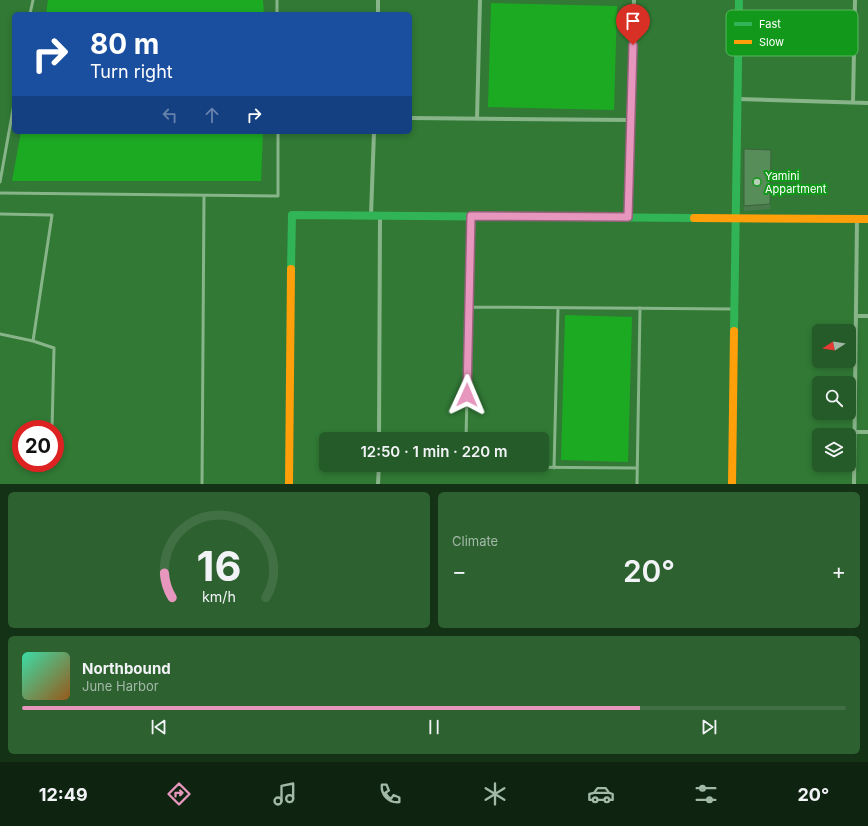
<!DOCTYPE html>
<html lang="en">
<head>
<meta charset="utf-8">
<style>
	:root { --surface:#255b28; --page:#2d6130; --text:#f1f3f6; --muted:#a3b9a8; --line:#427045; --accent:#e797bd }
	body { margin:0; font-family:Inter,sans-serif; background:var(--page); color:var(--text); height:100vh; display:flex; flex-direction:column; font-size:15px; white-space:nowrap }
	* { box-sizing:border-box; margin:0 }
	p { font-size:13px; color:var(--muted) }
	.icon { flex:none; width:22px; height:22px; fill:none; stroke:currentColor; stroke-width:2; stroke-linecap:round; stroke-linejoin:round }
	.map { position:relative; height:484px; overflow:hidden }
	.side { display:flex; flex-direction:column; gap:8px; padding:8px; background:#143216; flex:1 }
	.side>* { flex:none }
	.guide { position:absolute; left:12px; top:12px; width:400px; height:122px; border-radius:6px; box-shadow:0 2px 6px #0003; background:#1a4fa0; color:#fff; overflow:hidden }
	.needle { width:26px; rotate:258deg }
	.tools { position:absolute; left:812px; top:324px; display:grid; gap:8px }
	.tools a { display:grid; place-items:center; width:44px; height:44px; border-radius:6px; background:var(--surface); box-shadow:0 2px 6px #0003; font-size:20px }
	.speed { position:absolute; left:12px; top:420px; display:flex; gap:8px; font-size:20px; font-weight:700; text-align:center }
	.speed>* { display:grid; place-content:center; width:52px; height:52px; border-radius:50%; background:var(--surface); box-shadow:0 2px 6px #0003; line-height:1 }
	.speed .limit { border:6px solid #d22; background:#fff; color:#111 }
	.pin { position:absolute; display:grid; place-items:center; width:34px; height:34px; color:#fff; margin:-41px -17px; border-radius:50% 50% 50% 0; rotate:-45deg; box-shadow:0 0 4px #0007 }
	.pin .icon { rotate:45deg }
	.me { position:absolute; width:44px; margin:-22px; rotate:1deg; stroke-linejoin:round; filter:drop-shadow(0 0 3px #0008) }
	.turn { display:flex; align-items:center; gap:14px; height:84px; padding:0 12px; font-size:18px }
	.turn .icon { width:52px; height:52px; stroke-width:2.5 }
	.turn b { display:block; font-size:28px; line-height:34px }
	.lanes { display:flex; align-items:center; height:38px; padding:0 12px; background:#0003; justify-content:center; gap:20px; direction:ltr }
	.lanes .off { opacity:.35 }
	.big { font-size:30px; font-weight:600; line-height:1.1 }
	.side .card { flex:1; display:flex; flex-direction:column; justify-content:center; gap:6px; min-width:0; padding:0 14px; border-radius:6px; background:var(--page) }
	.side .dial { align-items:center; gap:0 }
	.dial svg { height:104px; overflow:visible; fill:none; stroke:var(--line); stroke-width:7; stroke-linecap:round; text-anchor:middle }
	.dial text { fill:var(--text); stroke:none }
	.song { display:flex; align-items:center; gap:12px }
	.cover { width:48px; height:48px; border-radius:6px; background:linear-gradient(135deg,hsl(160 70% 55%),hsl(30 70% 35%)) }
	.played { height:4px; border-radius:2px; background:linear-gradient(90deg,var(--accent) 75%,var(--line) 75%) }
	.keys { display:flex; justify-content:space-around; direction:ltr }
	.heat { display:flex; justify-content:space-between; align-items:center; font-size:22px; direction:ltr }
	.side .tiles { flex:1; display:grid; gap:8px; grid-template-columns:1fr 1fr }
	.card:last-child { grid-column:span 2 }
	.trip { position:absolute; left:319px; top:432px; width:230px; height:40px; border-radius:6px; background:var(--surface); box-shadow:0 2px 6px #0003; font-weight:600; line-height:40px; text-align:center }
	.menu { display:flex; height:64px; justify-content:space-around; align-items:center; background:#0f2410; color:var(--muted) }
	.menu .icon { width:28px; height:28px }
	.menu .selected { color:var(--accent) }
	.menu b { font-size:18px; color:var(--text) }
	.map>svg:first-child { display:block }
	.green { fill:#1daa23 }
	.lines { fill:none; stroke-linecap:round; stroke-linejoin:round }
	.lane { stroke:#88b489; stroke-width:3 }
	.street { stroke:#88b489; stroke-width:4 }
	.fast { stroke:#30b455; stroke-width:8 }
	.slow { stroke:#ff9f0a; stroke-width:8 }
	.wall { fill:#4a794c }
	.building { fill:#568d58; stroke:#3c633e }
	.route-casing { stroke:#96627b; stroke-width:10 }
	.route { stroke:#e797bd; stroke-width:7 }
	.poi-dot { fill:#b7d0b8; stroke:#12981a; stroke-width:1.5 }
	.labels { text-anchor:middle; dominant-baseline:central; stroke-width:4; stroke-linejoin:round; paint-order:stroke }
	.poi-label { font-size:11px; fill:#fff; stroke:#12981a; text-anchor:start }
	.key { fill:#12981a; stroke:#59b75f; stroke-width:1 }
	.key-label { font-size:11px; fill:#fff }
</style>
</head>
<body>
<div class="map">
<svg width="868" height="484" viewBox="0 0 868 484">
	<rect width="100%" height="100%" fill="#317935"/>
	<path class="green" d="M 48,0 L 263,0 L 264,14 L 46,14 Z
		M 491,3 L 617,6 L 614,110 L 488,107 Z
		M 21,132 L 263,132 L 261,181 L 12,181 Z
		M 565,315 L 632,317 L 628,462 L 561,460 Z"/>
	<g class="lines">
		<path class="lane" d="M 277,0 L 277,14
			M 30,14 L 33,0
			M 0,182 L 14,104
			M 0,193 L 278,196 L 278,132
			M 0,214 L 52,215 L 33,341
			M 469,307 L 734,309
			M 0,334 L 33,341 L 54,348 L 52,429
			M 466,439 L 471,217
			M 379,466 L 637,468
			M 554,468 L 558,308
			M 202,484 L 204,196
			M 637,484 L 640,308"/>
		<path class="street" d="M 378,14 L 378,0
			M 737,99 L 868,103
			M 853,102 L 855,0
			M 410,118 L 631,120
			M 477,119 L 480,0
			M 371,215 L 374,132
			M 628,217 L 634,0
			M 856,316 L 868,316
			M 855,432 L 868,432
			M 379,439 L 380,216
			M 378,484 L 379,465
			M 854,484 L 857,219"/>
		<path class="fast" d="M 291,269 L 292,215 L 694,218
			M 734,331 L 739,0"/>
		<path class="slow" d="M 694,218 L 868,219
			M 289,484 L 291,269
			M 732,484 L 734,331"/>
	</g>
	<path class="wall" d="M 744,149 L 771,150 L 770,209 L 744,211 Z"/>
	<path class="building" d="M 744,149 L 771,150 L 770,204 L 744,206 Z"/>
	<g class="lines">
		<g class="route-casing">
			<path id="route" d="M 467,395 L 471,216 L 628,217 L 633,45"/>
		</g>
		<use href="#route" class="route"/>
	</g>
	<circle class="poi-dot" cx="757" cy="182" r="4"/>
	<g class="labels">
		<g class="poi-label">
			<text x="765" y="176">Yamini<tspan x="765" dy="13">Appartment</tspan></text>
		</g>
	</g>
	<rect x="726" y="10" width="132" height="46" rx="6" class="key"/>
	<rect x="734" y="22" width="18" height="4" fill="#30b455"/>
	<rect x="734" y="40" width="18" height="4" fill="#ff9f0a"/>
	<g class="key-label">
		<text x="759" y="28">Fast</text>
		<text x="759" y="46">Slow</text>
	</g>
</svg>
<div class="tools">
<a><svg class="needle" viewBox="-14 -14 28 28"><path d="M0-13l5 13h-10z" fill="#e53935"/><path d="M0 13l5-13h-10z" fill="#a3b9a8"/></svg></a>
<a><svg class="icon" aria-label="search" viewBox="0 0 24 24"><circle cx="10" cy="10" r="6"/><path d="M15 15l6 6"/></svg></a>
<a><svg class="icon" aria-label="layers" viewBox="0 0 24 24"><path d="M12 4l9 5-9 5-9-5zM3 14l9 5 9-5"/></svg></a>
</div>
<div class="speed"><div class="limit">20</div></div>
<div class="pin" style="left:633px;top:45px;background:#d93025"><svg class="icon" aria-label="arrive" viewBox="0 0 24 24"><path d="M6 21V4h12l-3 4 3 4H6"/></svg></div>
<svg class="me" style="left:467px;top:395px" viewBox="-20 -20 40 40"><path d="M0-17L14 15 0 8-14 15z" fill="#e797bd" stroke="#fff" stroke-width="4"/></svg>
<div class="trip">12:50 · 1 min · 220 m</div>
<div class="guide">
<div class="turn"><svg class="icon" aria-label="right" viewBox="0 0 24 24"><path d="M7 20v-9h11M14 6l5 5-5 5"/></svg><div><b>80 m</b>Turn right</div></div>
<div class="lanes"><svg class="icon off" aria-label="left" viewBox="0 0 24 24"><path d="M17 20v-9H6M10 6l-5 5 5 5"/></svg><svg class="icon off" aria-label="ahead" viewBox="0 0 24 24"><path d="M12 20V5M6 11l6-6 6 6"/></svg><svg class="icon" aria-label="right" viewBox="0 0 24 24"><path d="M7 20v-9h11M14 6l5 5-5 5"/></svg></div>
</div>
</div>
<section class="side">
<div class="tiles">
<div class="card dial"><svg viewBox="0 0 100 80">
<path d="M14 69A42 42 0 1 1 86 69"/>
<path d="M14 69A42 42 0 0 1 8 50" stroke="#e797bd"/>
<text x="50" y="56" font-size="32" font-weight="700">16</text>
<text x="50" y="72" font-size="11">km/h</text>
</svg></div>
<div class="card"><p>Climate</p>
<div class="heat"><a>−</a><b class="big">20°</b><a>+</a></div>
</div>
<div class="card">
<div class="song"><i class="cover"></i><div><b>Northbound</b><p>June Harbor</p></div></div>
<div class="played"></div>
<div class="keys"><svg class="icon" aria-label="previous" viewBox="0 0 24 24"><path d="M18 5L8 12l10 7zM5 5v14"/></svg><svg class="icon" aria-label="pause" viewBox="0 0 24 24"><path d="M8 5v14M16 5v14"/></svg><svg class="icon" aria-label="next" viewBox="0 0 24 24"><path d="M6 5l10 7-10 7zM19 5v14"/></svg></div>
</div>
</div>
</section>
<nav class="menu">
<b>12:49</b>
<svg class="icon selected" aria-label="directions" viewBox="0 0 24 24"><path d="M12 3l9 9-9 9-9-9zM9 14v-3h6M13 9l2 2-2 2"/></svg>
<svg class="icon" aria-label="music" viewBox="0 0 24 24"><path d="M9 18V5l10-2v13"/><circle cx="6" cy="18" r="3"/><circle cx="16" cy="16" r="3"/></svg>
<svg class="icon" aria-label="phone" viewBox="0 0 24 24"><path d="M5 4h4l2 5-3 2q2 4 5 5l2-3 5 2v4C11 20 4 13 5 4z"/></svg>
<svg class="icon" aria-label="climate" viewBox="0 0 24 24"><path d="M12 3v18M4 7l16 10M4 17L20 7"/></svg>
<svg class="icon" aria-label="car" viewBox="0 0 24 24"><path d="M5 17H2v-5l4-1 3-4h7l3 4 3 1v5h-3M9 17h6M6 11h13"/><circle cx="7" cy="17" r="2"/><circle cx="17" cy="17" r="2"/></svg>
<svg class="icon" aria-label="filters" viewBox="0 0 24 24"><path d="M4 7h16M4 17h16"/><circle cx="9" cy="7" r="2"/><circle cx="15" cy="17" r="2"/></svg>
<b>20°</b>
</nav>
</body>
</html>
